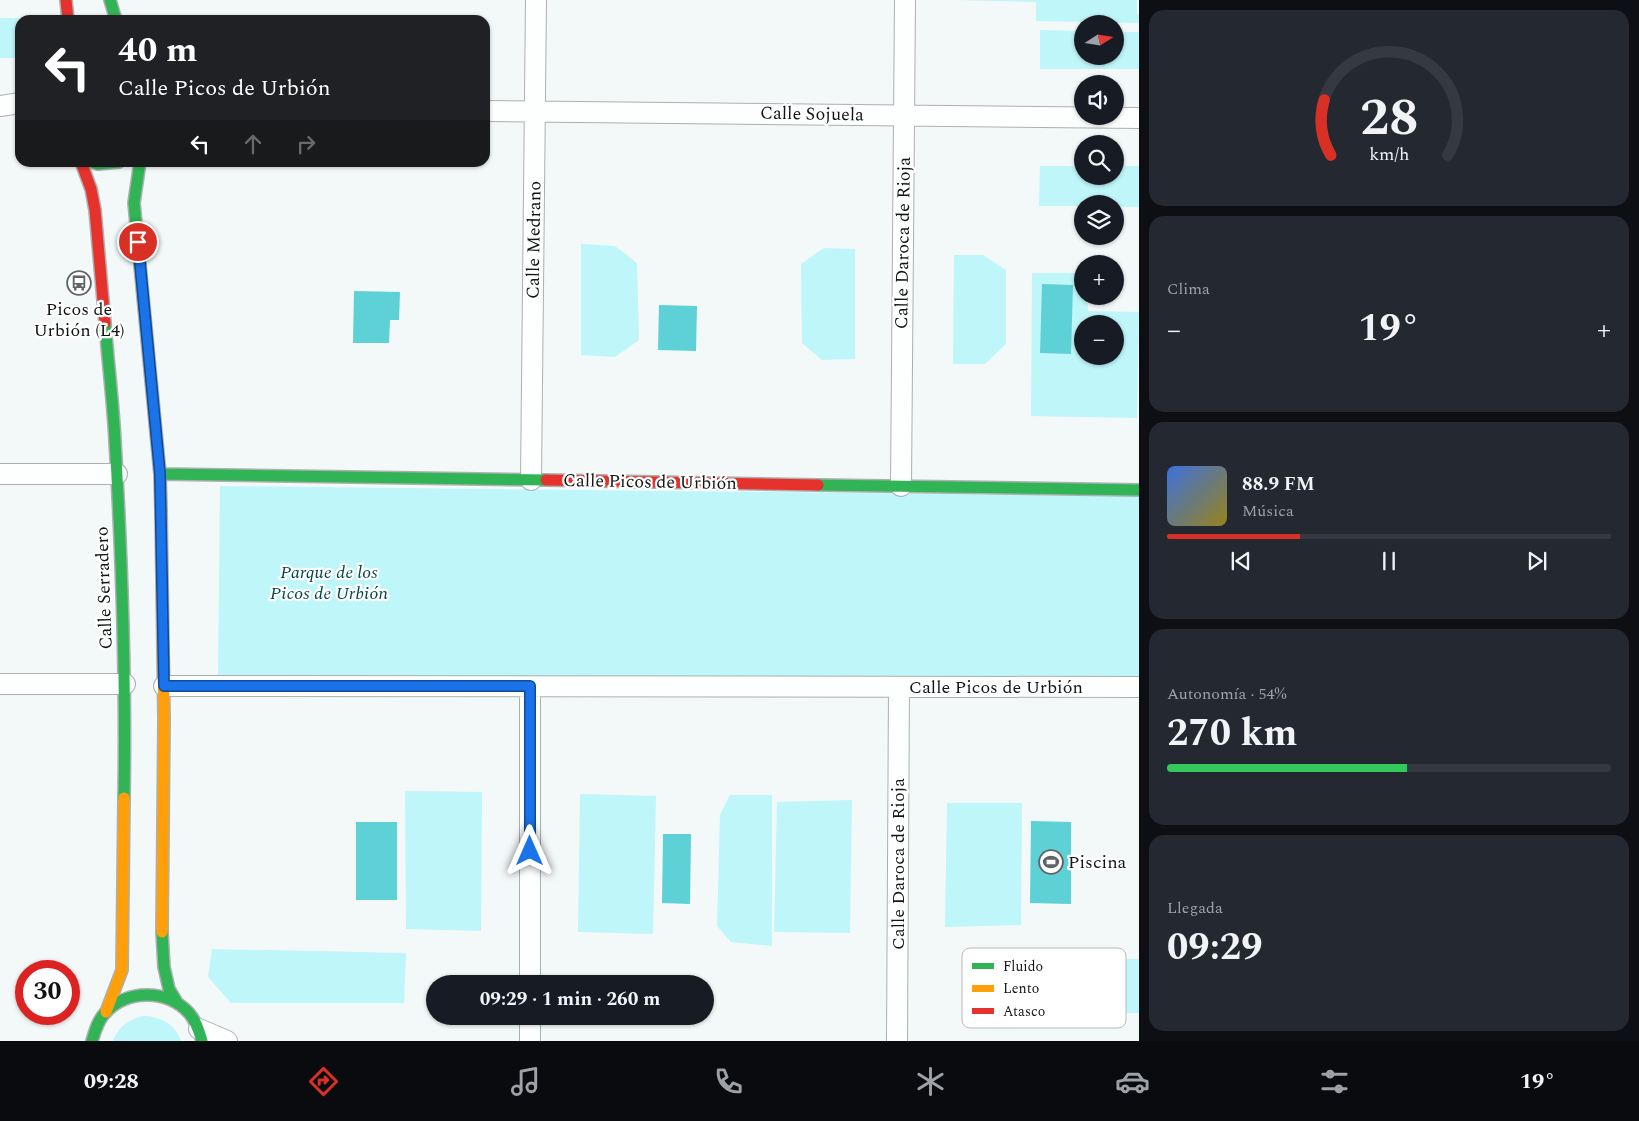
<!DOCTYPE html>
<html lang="es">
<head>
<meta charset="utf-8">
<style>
	:root { --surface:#171b24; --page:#242831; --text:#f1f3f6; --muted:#9ea1a6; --line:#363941; --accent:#d93025 }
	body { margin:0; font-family:Spectral,serif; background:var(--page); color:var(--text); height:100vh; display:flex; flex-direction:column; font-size:19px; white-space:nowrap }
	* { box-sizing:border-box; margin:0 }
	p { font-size:16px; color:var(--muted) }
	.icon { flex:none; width:28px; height:28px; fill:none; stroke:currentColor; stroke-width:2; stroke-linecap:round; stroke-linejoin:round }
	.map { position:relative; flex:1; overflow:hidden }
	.side { display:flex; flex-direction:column; gap:10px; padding:10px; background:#0d0f14; width:500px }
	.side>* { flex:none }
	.guide { position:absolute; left:15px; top:15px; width:475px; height:152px; border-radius:15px; box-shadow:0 1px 4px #0004; background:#202124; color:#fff; overflow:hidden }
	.needle { width:32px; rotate:78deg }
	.buttons { position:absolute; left:1074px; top:15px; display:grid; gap:10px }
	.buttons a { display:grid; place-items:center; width:50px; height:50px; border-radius:50%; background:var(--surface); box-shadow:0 1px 4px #0004; font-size:25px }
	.speed { position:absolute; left:15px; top:960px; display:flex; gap:10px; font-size:25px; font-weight:700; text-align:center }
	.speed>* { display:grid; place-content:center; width:65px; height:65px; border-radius:50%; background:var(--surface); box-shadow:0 1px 4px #0004; line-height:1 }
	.speed .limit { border:8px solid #d22; background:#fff; color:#111 }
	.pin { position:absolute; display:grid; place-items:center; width:42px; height:42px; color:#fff; margin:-21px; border:2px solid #fff; border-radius:50%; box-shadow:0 1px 5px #0007 }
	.me { position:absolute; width:55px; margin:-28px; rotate:0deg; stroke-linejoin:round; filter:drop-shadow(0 0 4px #0008) }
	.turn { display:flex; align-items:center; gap:18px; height:105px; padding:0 20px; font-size:22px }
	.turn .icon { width:65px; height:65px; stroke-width:2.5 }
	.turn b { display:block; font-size:35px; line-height:42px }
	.lanes { display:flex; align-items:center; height:48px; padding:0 20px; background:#0003; justify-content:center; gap:25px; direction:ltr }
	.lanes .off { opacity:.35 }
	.big { font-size:38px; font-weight:700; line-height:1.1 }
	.side .card { flex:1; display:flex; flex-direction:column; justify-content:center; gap:8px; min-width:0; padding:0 18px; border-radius:15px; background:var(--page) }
	.side .dial { align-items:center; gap:0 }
	.dial svg { height:130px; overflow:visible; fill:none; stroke:var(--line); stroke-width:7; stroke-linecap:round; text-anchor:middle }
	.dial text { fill:var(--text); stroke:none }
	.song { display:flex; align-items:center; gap:15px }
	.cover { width:60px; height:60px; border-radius:8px; background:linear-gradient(135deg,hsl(220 70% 55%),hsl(50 70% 35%)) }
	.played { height:5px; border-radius:2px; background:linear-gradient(90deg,var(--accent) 30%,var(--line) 30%) }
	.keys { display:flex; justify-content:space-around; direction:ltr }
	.heat { display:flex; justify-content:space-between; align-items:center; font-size:28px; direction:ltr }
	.charge { height:8px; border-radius:4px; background:linear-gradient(90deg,#34c759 54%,var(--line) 0) }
	.trip { position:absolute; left:426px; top:975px; width:288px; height:50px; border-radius:25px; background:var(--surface); box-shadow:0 1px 4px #0004; font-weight:700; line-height:50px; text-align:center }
	.tabs { display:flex; height:80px; justify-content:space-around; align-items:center; background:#090b0e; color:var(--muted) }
	.tabs .icon { width:35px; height:35px }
	.tabs .active { color:var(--accent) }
	.tabs b { font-size:22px; color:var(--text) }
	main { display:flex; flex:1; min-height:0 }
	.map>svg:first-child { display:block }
	.green { fill:#bff6fa; fill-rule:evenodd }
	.water { fill:#5ed1d7 }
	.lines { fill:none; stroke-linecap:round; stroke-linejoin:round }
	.street-casing { stroke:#adb0b0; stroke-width:22 }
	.fast-casing { stroke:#adb0b0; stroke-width:14 }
	.slow-casing { stroke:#adb0b0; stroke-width:14 }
	.jam-casing { stroke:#adb0b0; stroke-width:14 }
	.street { stroke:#fdfefe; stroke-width:20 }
	.fast { stroke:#30b455; stroke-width:11 }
	.slow { stroke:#ff9f0a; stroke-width:11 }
	.jam { stroke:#e5322d; stroke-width:11 }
	.route-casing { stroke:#114b97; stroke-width:12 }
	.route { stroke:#1a73e8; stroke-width:9 }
	.labels { text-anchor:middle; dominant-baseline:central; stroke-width:4.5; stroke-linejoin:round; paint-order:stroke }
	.street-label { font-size:18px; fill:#121515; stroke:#fff }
	.poi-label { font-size:18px; fill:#121515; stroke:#fff }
	.park-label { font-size:18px; font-style:italic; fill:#014649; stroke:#fff }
	.key { fill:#fff; stroke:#b8b9b9; stroke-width:1 }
	.key-label { font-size:14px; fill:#121515 }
</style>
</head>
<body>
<main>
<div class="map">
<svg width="1139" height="1041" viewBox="0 0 1139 1041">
	<rect width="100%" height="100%" fill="#f3f8f9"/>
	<path class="green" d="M 956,0 L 1137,0 L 1137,14 L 1139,15 L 1139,23 L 1036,21 L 1036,2 Z
		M 0,18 L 21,18 L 20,20 L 20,58 L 0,58 Z
		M 1040,30 L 1082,31 L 1082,56 L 1115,56 L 1115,32 L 1139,32 L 1139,69 L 1040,69 Z
		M 1040,166 L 1082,166 L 1082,176 L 1115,176 L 1115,166 L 1139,166 L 1139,207 L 1115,207 L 1115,204 L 1082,204 L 1082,206 L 1039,206 Z
		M 581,244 L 615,246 L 637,263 L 639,340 L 615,357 L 581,355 Z
		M 824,248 L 855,249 L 855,359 L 822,360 L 802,343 L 801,264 Z
		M 954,255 L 983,255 L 1006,270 L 1006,344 L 985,364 L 953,364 Z
		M 1032,273 L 1082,273 L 1082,296 L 1087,296 L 1088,311 L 1139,312 L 1137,418 L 1031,416 ZM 1082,324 L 1115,324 L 1115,356 L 1082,356 Z
		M 220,486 L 1139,496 L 1139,684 L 218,676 Z
		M 405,791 L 482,792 L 481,931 L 406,929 Z
		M 580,794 L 656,796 L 653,934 L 578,932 Z
		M 730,795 L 772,795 L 772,946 L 731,942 L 717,926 L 720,815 Z
		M 852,800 L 850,933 L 774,932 L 777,802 Z
		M 947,803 L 1022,803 L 1021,925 L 945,927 Z
		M 212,949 L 406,953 L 404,1003 L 231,1003 L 208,977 Z
		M 1026,958 L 1139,959 L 1139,1013 L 1025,1014 Z
		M 142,1016 C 159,1016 175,1023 181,1041 L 113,1041 C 118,1027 128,1020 142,1016 Z"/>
	<path class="water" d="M 1042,284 L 1073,285 L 1071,354 L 1040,353 Z
		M 354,291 L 400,292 L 399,320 L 390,320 L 389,343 L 353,343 Z
		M 659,305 L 697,306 L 696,351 L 658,350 Z
		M 1031,821 L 1071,822 L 1071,904 L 1030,903 Z
		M 356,822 L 397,822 L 397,900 L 356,900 Z
		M 663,834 L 691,834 L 690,904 L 662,903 Z"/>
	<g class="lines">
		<g class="street-casing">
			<path id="street" d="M 0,106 L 20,103
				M 485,111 L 1139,118
				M 0,474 L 117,474
				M 531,480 L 536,0
				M 901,486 L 905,0
				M 0,684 L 125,684
				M 164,686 L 1139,687
				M 530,984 L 530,687
				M 199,1029 L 227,1041
				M 530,1041 L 530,1016
				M 897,1041 L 899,688"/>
		</g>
		<g class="fast-casing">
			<path id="fast" d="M 110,0 L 116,20
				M 91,162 L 98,164 L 119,162
				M 140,162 L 134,203 L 160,474 L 161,512
				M 105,323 C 108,362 113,401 115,441 C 122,560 126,679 124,798
				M 160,474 L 546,480
				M 818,485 L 1139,490
				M 162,932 L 164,967 L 169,989 L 178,1004
				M 92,1041 C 95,1031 98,1020 105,1013 C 127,989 167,989 189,1013 C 196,1021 199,1031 202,1041"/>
		</g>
		<g class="slow-casing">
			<path id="slow" d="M 161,512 L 164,720 L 162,932
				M 106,1012 L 122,970 L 124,798"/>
		</g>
		<g class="jam-casing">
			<path id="jam" d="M 66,0 L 68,20
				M 81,162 L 91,189 L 95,210 L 105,323
				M 546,480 L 818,485"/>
		</g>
		<use href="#street" class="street"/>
		<use href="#fast" class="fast"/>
		<use href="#slow" class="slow"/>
		<use href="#jam" class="jam"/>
	</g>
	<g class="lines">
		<g class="route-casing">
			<path id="route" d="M 138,242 L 160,474 L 164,686 L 530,686 L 530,851"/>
		</g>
		<use href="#route" class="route"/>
	</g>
	<defs>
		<g id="bus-ring" transform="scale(1.25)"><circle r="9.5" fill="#fff" stroke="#616465" stroke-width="1.5"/><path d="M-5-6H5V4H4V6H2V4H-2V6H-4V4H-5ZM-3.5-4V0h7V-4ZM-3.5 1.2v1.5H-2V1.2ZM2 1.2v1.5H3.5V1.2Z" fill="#616465"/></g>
		<g id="stadium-ring" transform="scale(1.25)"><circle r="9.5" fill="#fff" stroke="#616465" stroke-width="1.5"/><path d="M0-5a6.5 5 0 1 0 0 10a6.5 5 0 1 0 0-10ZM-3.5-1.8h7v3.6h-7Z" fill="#616465"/></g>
	</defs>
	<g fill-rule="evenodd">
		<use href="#bus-ring" x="79" y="283"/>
		<use href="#stadium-ring" x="1051" y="862"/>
	</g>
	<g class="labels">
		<g class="street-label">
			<text transform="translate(812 114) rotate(1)">Calle Sojuela</text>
			<text transform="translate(534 240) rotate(-89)">Calle Medrano</text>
			<text transform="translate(903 243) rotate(-89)">Calle Daroca de Rioja</text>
			<text transform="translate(650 482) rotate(1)">Calle Picos de Urbión</text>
			<text transform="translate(104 588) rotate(-92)">Calle Serradero</text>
			<text x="996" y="687">Calle Picos de Urbión</text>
			<text transform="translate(898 864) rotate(-90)">Calle Daroca de Rioja</text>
		</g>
		<g class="poi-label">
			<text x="79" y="309">Picos de<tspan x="79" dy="21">Urbión (L4)</tspan></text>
			<text x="1068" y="862" text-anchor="start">Piscina</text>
		</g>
		<g class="park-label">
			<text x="329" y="572">Parque de los<tspan x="329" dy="21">Picos de Urbión</tspan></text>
		</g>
	</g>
	<rect x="962" y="948" width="164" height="80" rx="8" class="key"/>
	<rect x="972" y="963" width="22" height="6" fill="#30b455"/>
	<rect x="972" y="985" width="22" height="7" fill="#ff9f0a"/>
	<rect x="972" y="1008" width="22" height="6" fill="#e5322d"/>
	<g class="key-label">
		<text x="1003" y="971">Fluido</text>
		<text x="1003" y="993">Lento</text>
		<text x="1003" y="1016">Atasco</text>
	</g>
</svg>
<div class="buttons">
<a><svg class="needle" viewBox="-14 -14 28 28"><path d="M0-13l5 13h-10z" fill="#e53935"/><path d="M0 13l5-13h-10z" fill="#9ea1a6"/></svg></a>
<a><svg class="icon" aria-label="sound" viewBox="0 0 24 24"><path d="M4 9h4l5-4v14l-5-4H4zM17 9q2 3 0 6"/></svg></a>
<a><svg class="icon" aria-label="search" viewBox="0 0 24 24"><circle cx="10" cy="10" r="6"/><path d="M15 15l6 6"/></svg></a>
<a><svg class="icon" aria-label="layers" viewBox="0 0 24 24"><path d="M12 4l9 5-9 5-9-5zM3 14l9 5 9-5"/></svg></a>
<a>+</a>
<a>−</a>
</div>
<div class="speed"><div class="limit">30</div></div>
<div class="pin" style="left:138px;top:242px;background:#d93025"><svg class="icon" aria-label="arrive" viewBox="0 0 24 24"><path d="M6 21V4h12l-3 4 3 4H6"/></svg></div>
<svg class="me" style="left:530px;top:851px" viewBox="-20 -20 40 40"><path d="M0-17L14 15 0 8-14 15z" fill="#1a73e8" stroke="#fff" stroke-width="4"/></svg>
<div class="trip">09:29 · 1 min · 260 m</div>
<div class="guide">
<div class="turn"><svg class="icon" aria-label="left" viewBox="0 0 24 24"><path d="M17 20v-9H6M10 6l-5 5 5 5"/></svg><div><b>40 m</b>Calle Picos de Urbión</div></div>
<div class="lanes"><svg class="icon" aria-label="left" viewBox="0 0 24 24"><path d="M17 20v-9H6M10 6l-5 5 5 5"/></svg><svg class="icon off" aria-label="ahead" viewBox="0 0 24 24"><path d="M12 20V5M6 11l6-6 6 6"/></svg><svg class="icon off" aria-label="right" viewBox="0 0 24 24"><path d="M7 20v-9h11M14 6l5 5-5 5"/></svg></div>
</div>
</div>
<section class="side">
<div class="card dial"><svg viewBox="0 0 100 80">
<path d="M14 69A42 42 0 1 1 86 69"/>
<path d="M14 69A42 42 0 0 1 10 35" stroke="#d93025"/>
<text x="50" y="56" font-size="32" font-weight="700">28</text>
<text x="50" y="72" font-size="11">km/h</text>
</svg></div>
<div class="card"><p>Clima</p>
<div class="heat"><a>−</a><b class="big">19°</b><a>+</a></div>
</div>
<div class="card">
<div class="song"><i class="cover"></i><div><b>88.9 FM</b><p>Música</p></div></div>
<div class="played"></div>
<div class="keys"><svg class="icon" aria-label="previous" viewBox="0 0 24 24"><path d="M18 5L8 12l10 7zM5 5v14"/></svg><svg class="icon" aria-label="pause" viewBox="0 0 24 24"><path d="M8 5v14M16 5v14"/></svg><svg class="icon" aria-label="next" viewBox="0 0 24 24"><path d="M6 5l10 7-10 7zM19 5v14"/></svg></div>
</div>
<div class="card"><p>Autonomía · 54%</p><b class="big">270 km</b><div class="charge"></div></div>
<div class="card"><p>Llegada</p><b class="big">09:29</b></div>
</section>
</main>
<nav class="tabs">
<b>09:28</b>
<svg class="icon active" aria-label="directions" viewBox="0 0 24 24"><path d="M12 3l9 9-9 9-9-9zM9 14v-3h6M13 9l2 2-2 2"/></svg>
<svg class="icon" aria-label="music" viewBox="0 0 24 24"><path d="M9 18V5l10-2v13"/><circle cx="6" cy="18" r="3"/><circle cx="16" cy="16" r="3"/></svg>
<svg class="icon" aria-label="phone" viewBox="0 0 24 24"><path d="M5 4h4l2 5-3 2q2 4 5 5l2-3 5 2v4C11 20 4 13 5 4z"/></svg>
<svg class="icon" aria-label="climate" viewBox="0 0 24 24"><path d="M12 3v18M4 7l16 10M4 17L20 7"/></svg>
<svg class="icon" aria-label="car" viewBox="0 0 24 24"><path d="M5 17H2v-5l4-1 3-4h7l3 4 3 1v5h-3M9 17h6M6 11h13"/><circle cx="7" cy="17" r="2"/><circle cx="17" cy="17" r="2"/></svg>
<svg class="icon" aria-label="filters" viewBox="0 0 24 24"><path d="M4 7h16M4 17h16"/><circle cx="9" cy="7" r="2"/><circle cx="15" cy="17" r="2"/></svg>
<b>19°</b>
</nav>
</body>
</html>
